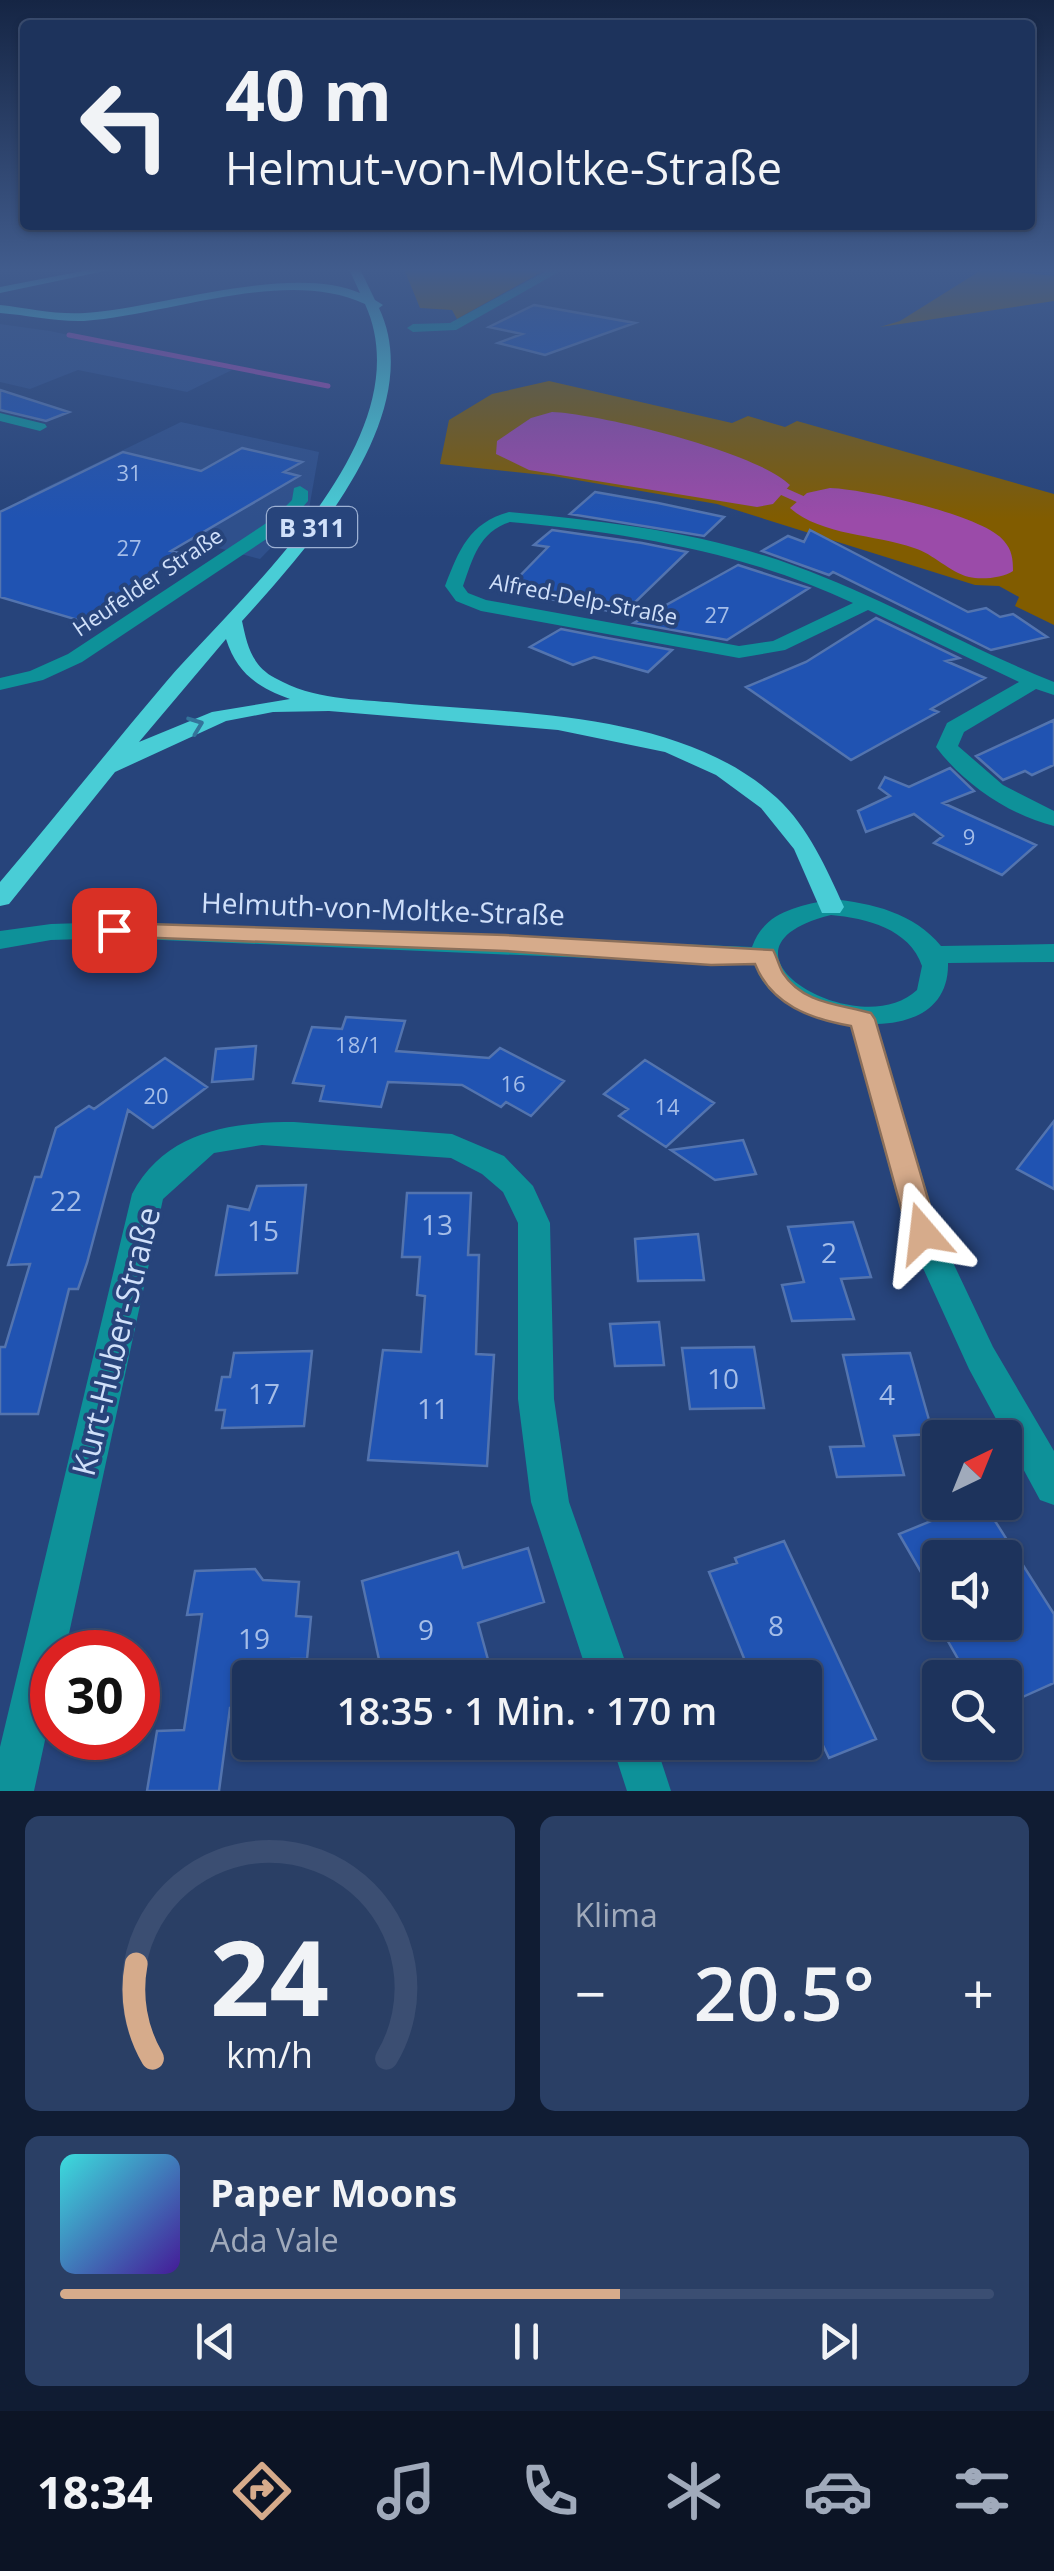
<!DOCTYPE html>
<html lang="de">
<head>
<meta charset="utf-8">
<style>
	:root { --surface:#1d335c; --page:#2a3f65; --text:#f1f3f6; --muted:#a0aabb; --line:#3b4e72; --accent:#d6ab8b }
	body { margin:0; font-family:"Open Sans",sans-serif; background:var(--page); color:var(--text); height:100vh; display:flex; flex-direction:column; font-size:38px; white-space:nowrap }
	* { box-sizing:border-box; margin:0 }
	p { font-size:32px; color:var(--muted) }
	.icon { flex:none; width:55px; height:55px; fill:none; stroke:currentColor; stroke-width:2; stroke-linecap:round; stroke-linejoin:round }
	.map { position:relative; height:1791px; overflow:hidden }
	.panel { display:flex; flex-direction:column; gap:25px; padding:25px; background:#101c33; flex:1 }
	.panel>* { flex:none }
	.guide { position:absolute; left:20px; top:20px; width:1015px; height:210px; border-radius:10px; box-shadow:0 2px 8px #0004,0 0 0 2px var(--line); background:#1d335c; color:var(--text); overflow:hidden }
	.needle { width:65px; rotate:43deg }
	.controls { position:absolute; left:922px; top:1420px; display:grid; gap:20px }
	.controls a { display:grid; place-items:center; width:100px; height:100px; border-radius:10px; background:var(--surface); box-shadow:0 2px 8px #0004,0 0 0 2px var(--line); font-size:50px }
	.speed { position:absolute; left:30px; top:1630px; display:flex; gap:20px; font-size:50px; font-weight:700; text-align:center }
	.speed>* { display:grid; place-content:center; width:130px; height:130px; border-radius:50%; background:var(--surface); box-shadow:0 2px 8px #0004,0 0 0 2px var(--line); line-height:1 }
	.speed .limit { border:15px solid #d22; background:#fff; color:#111 }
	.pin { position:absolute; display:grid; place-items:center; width:85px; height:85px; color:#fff; margin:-42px; border-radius:20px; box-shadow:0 5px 15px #0006 }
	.me { position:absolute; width:110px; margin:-55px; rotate:343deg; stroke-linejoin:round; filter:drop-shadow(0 0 8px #0008) }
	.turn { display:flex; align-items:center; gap:35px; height:210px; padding:0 40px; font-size:45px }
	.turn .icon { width:130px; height:130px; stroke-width:2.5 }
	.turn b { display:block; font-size:70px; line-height:85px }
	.big { font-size:75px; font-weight:600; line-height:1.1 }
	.panel .card { flex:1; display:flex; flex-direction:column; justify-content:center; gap:15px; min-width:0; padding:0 35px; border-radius:15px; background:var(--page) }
	.panel .dial { align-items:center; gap:0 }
	.dial svg { height:260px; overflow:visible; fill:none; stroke:var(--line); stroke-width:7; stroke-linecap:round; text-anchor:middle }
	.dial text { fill:var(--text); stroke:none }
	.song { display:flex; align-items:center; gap:30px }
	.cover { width:120px; height:120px; border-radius:15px; background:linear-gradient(135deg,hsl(180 70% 55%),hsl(260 70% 35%)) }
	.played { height:10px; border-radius:5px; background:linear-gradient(90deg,var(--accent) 60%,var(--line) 60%) }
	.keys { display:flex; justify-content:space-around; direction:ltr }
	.heat { display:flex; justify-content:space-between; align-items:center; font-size:55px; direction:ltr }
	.panel .tiles { flex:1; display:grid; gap:25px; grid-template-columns:1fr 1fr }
	.card:last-child { grid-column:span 2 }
	.trip { position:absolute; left:232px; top:1660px; width:590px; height:100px; border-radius:10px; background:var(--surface); box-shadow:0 2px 8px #0004,0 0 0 2px var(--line); font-weight:600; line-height:100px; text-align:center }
	.tabs { display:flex; height:160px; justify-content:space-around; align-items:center; background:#0c1425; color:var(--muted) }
	.tabs .icon { width:70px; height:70px }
	.tabs .selected { color:var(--accent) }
	.tabs b { font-size:45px; color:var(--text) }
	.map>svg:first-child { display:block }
	.built { fill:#2f508c }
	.green { fill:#815c00 }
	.water { fill:#9b4ba9 }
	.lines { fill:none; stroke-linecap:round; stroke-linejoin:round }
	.stream-far1 { stroke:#9b4ba9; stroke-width:5 }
	.stream { stroke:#9b4ba9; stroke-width:8 }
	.building { fill:#2053b2; stroke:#5374af; stroke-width:2.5 }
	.minor { fill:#0e9199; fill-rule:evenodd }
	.major { fill:#49cdd6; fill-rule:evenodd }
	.oneway { stroke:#33749b }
	.route { fill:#d6ab8b; stroke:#8b6f5a; stroke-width:2.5 }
	.labels { text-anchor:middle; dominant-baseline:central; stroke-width:8; stroke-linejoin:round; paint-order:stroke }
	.number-label { font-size:22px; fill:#a4bde8 }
	.far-street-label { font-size:22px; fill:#d0e0fa; stroke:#27447b }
	.shield { fill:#27447b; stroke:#9db1d4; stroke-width:2.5 }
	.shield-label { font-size:25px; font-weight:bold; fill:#d0e0fa }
	.street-label { font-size:28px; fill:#d0e0fa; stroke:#27447b }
	.near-number-label { font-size:28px; fill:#a4bde8 }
	.near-street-label { font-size:32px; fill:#d0e0fa; stroke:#27447b }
</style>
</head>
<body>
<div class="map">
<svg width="1054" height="1791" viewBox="0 0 1054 1791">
	<rect width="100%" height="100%" fill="#27447b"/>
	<path class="built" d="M 0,324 L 50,331 L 232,370 L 187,392 L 78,370 L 30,389 L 0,382 Z
		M 181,422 L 319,452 L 309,509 L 260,559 L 26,497 Z"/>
	<path class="green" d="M 404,269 L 547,269 L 457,319 L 452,310 L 420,308 Z
		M 983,269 L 1054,276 L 1054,301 L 880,327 L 900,321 Z
		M 549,381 L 732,423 L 748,416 L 785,427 L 797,421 L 1054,494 L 1054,625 L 1015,606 L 1019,597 L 999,586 L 975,585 L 717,504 L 553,476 L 440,464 L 449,420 L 492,394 Z"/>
	<path class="water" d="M 552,412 C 601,414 757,452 790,485 L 773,504 L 757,507 L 529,470 L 496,454 L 497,441 L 531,418 Z
		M 830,488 C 864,489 984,515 1004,541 C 1012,550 1013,559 1013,571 C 1003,578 981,580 969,577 C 949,572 934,554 914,548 C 875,534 822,536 790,508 L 807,493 Z"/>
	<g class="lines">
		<path class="stream-far1" d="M 69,335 L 328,386"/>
		<path class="stream" d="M 771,486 L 809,503"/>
	</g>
	<path class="building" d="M 534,305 L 635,323 L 545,355 L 498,343 L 522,334 L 489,327 Z
		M 0,390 L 69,412 L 46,421 L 0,410 Z
		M 242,448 L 302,462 L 284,472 L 299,476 L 171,551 L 183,554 L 81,621 L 0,597 L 0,512 L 123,452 L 201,471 Z
		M 595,492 L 658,503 L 724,517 L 704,536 L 570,514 Z
		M 552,530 L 642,543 L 687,552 L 623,614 L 506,590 L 548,547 L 534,545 Z
		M 810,530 L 968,612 L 986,608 L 1000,617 L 1013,614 L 1047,637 L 991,650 L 833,572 L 829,575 L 762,551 L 788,536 L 804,542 Z
		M 738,565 L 809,588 L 727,640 L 634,623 Z
		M 876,618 L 959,658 L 946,661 L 985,678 L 931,709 L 938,712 L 851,760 L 746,687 L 806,662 Z
		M 561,629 L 607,638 L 672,650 L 648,672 L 594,657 L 573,665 L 530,647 Z
		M 1054,720 L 1054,765 L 1032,775 L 1025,771 L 1003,780 L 976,756 Z
		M 950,768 L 974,791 L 943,803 L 1036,845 L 1002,875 L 934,843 L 943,836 L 914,814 L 866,832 L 858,811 L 890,796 L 879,788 L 885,777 L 909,787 Z
		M 346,1017 L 405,1021 L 396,1051 L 489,1058 L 500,1048 L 564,1081 L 531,1116 L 506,1102 L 501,1107 L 462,1085 L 388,1082 L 381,1107 L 320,1101 L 324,1086 L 293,1083 L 295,1077 L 312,1027 L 342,1029 Z
		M 256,1046 L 253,1079 L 212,1082 L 216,1049 Z
		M 165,1058 L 207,1087 L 153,1128 L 128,1110 L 87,1263 L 78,1289 L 69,1289 L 38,1414 L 0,1414 L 0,1347 L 5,1347 L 30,1264 L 8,1265 L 35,1177 L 41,1177 L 56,1128 L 89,1106 L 94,1109 Z
		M 645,1060 L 714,1103 L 666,1147 L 619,1116 L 628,1109 L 604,1094 Z
		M 1054,1121 L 1054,1189 L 1017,1169 Z
		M 743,1140 L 756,1174 L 715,1180 L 671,1150 Z
		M 306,1185 L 297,1273 L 216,1275 L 228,1206 L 249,1210 L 257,1186 Z
		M 407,1193 L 471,1193 L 468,1255 L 479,1255 L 476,1354 L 494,1355 L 487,1466 L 368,1460 L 383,1350 L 421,1352 L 425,1296 L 417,1295 L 420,1257 L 402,1257 Z
		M 853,1222 L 871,1277 L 841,1279 L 854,1319 L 792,1321 L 782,1285 L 804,1282 L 788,1227 Z
		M 698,1234 L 704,1280 L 638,1281 L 635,1239 Z
		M 659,1322 L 664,1365 L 615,1366 L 610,1324 Z
		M 754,1347 L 764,1408 L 690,1409 L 682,1348 Z
		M 312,1351 L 304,1426 L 222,1428 L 225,1410 L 216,1410 L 222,1377 L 230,1377 L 234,1353 Z
		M 910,1353 L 933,1434 L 894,1436 L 904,1475 L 837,1477 L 830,1447 L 864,1446 L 843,1355 Z
		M 978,1502 L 983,1502 L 1054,1614 L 1054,1683 L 1016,1700 L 997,1669 L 969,1678 L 937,1622 L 1005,1622 L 1005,1558 L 940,1558 L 940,1605 L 899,1534 Z
		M 784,1541 L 876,1739 L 829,1758 L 805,1708 L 805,1678 L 752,1678 L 709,1572 L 737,1563 L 735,1558 Z
		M 528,1548 L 544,1602 L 478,1623 L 493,1678 L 383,1678 L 362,1581 L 458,1552 L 463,1568 Z
		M 255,1569 L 263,1580 L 299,1582 L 296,1616 L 311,1617 L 307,1659 L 291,1659 L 289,1678 L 250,1678 L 250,1707 L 230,1708 L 219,1791 L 147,1791 L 157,1731 L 184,1730 L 202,1614 L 187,1615 L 195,1571 Z"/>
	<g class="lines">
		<path class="minor" d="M 550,269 L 564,269 L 456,330 L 413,332 L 407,328 L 413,324 L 450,323 Z
			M 0,413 L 45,424 L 47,427 L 40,431 L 0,421 Z
			M 300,486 L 308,491 L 308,501 L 286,526 L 82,662 L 43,680 L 0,690 L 0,678 L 30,671 L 68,654 L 274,518 L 292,500 L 294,488 Z
			M 509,512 C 605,521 703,532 795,566 C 884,598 966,647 1054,682 L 1054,695 L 1036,689 L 964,732 L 958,746 L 1003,785 L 1054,811 L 1054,826 C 1009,815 964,784 936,747 L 947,723 L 1019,682 L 868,610 L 785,650 L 739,658 L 481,611 L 456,601 L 445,586 C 459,550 469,523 509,512 ZM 510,522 C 630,533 744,552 853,603 L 773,641 L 739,646 L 486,600 L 468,593 L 463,586 C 473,558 479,532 510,522 Z
			M 831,899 C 872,903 914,913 941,946 L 1054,944 L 1054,962 L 948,963 C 949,1006 916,1023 877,1024 L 939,1233 L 993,1347 L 1054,1451 L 1054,1505 L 1040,1500 L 969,1369 L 907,1233 L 850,1024 C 813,1016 768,1005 755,965 L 115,938 L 51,940 L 0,949 L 0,931 L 51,924 L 115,922 L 752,947 C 765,911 797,907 831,899 ZM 831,915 C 866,918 910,929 922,966 L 917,990 C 859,1045 694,949 831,915 Z
			M 294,1122 L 452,1134 L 504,1156 L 533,1186 L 550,1223 L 554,1399 L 569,1502 L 631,1678 L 589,1678 L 531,1502 L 518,1399 L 518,1223 L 503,1192 L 482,1174 L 451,1158 L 262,1145 L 214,1153 L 163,1199 L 65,1652 L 52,1652 L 52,1708 L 34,1791 L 0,1791 L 0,1747 L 132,1194 C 165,1131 231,1122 294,1122 Z
			M 611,1742 L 655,1742 L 671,1791 L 627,1791 Z"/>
		<path class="major" d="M 93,269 L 114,269 L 0,293 L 0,287 Z
			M 349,269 L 360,269 L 375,300 L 383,305 L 379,308 C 429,414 308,548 242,621 C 247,645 252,666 275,678 C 314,700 355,699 399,703 C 520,714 682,711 777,798 C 809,828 826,868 844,907 L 840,913 L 822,913 L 794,849 L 761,808 L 716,775 L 665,752 L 558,730 L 329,711 L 273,712 L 226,721 L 115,772 L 9,904 L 0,906 L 0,882 C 56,816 110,748 166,682 C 244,592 425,437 365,304 C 285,267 170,315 84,321 C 56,322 28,315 0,313 L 0,305 C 28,308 56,315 85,313 C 161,308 290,263 360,293 ZM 226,639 C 237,673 257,687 290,699 L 212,712 L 139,742 Z"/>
	</g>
	<defs><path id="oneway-chevron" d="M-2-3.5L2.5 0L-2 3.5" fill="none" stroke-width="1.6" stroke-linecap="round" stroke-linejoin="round" transform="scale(2.5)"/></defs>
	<use class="oneway" href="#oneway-chevron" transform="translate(196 725) rotate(-21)"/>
	<linearGradient id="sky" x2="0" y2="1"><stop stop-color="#152544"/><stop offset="0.52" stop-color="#415c8d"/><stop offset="1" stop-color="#415c8d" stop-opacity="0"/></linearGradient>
	<rect width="1054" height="519" fill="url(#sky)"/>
	<path class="route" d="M 114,923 L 505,935 L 773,950 C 777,957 779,966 783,973 C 803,1004 840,1004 871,1013 L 875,1019 L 938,1233 L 934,1242 L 923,1245 L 913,1242 L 908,1233 L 851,1026 C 811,1019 771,1005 755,964 L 711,965 L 505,951 L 106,936 L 103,930 Z"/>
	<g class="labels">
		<g class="number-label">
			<text x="129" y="472">31</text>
			<text x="129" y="547">27</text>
			<text x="717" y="614">27</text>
			<text x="969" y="836">9</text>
			<text x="358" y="1044">18/1</text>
			<text x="513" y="1083">16</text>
			<text x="156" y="1095">20</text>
			<text x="667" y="1106">14</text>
		</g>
		<g class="far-street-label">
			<text transform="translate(147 581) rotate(-34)">Heufelder Straße</text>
			<text transform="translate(584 598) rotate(11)">Alfred-Delp-Straße</text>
		</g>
		<rect class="shield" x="267" y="507" width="90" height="40" rx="8"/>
		<g class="shield-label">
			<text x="312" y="527">B 311</text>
		</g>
		<g class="street-label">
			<text transform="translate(383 908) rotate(2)">Helmuth-von-Moltke-Straße</text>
		</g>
		<g class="near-number-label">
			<text x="66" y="1200">22</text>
			<text x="437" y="1224">13</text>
			<text x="263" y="1230">15</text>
			<text x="829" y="1252">2</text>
			<text x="723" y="1378">10</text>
			<text x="264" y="1393">17</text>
			<text x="887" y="1394">4</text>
			<text x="433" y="1408">11</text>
			<text x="776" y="1625">8</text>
			<text x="426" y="1629">9</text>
			<text x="254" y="1638">19</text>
		</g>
		<g class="near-street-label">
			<text transform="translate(115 1341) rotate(-76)">Kurt-Huber-Straße</text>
		</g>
	</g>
</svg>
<div class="controls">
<a><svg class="needle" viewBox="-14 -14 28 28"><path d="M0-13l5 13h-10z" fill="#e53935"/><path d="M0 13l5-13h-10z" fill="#a0aabb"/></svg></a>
<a><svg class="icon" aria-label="sound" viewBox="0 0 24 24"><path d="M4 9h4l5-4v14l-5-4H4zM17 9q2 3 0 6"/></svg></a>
<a><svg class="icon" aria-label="search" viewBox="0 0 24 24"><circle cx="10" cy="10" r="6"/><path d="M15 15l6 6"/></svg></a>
</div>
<div class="speed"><div class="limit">30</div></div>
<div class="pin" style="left:114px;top:930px;background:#d93025"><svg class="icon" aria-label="arrive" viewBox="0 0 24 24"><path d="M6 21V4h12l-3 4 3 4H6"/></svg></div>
<svg class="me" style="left:923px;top:1233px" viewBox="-20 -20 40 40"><path d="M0-17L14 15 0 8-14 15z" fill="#d6ab8b" stroke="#fff" stroke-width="4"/></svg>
<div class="trip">18:35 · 1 Min. · 170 m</div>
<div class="guide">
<div class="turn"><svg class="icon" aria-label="left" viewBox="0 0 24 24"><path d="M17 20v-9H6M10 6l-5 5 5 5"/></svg><div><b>40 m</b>Helmut-von-Moltke-Straße</div></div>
</div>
</div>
<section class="panel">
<div class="tiles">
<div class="card dial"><svg viewBox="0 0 100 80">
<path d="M14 69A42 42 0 1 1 86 69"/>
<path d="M14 69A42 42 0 0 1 9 40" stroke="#d6ab8b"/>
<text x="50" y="56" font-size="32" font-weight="700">24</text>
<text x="50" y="72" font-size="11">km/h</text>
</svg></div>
<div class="card"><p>Klima</p>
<div class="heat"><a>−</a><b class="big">20.5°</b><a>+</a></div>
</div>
<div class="card">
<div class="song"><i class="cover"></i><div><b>Paper Moons</b><p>Ada Vale</p></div></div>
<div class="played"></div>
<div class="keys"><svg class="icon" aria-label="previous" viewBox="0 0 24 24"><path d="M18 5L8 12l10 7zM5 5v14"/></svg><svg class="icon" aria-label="pause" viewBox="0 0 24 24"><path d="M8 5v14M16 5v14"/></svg><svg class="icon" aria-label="next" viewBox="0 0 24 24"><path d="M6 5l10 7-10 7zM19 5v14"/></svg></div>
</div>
</div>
</section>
<nav class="tabs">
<b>18:34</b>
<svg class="icon selected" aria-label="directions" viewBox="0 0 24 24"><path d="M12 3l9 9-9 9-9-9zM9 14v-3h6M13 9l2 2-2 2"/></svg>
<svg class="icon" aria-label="music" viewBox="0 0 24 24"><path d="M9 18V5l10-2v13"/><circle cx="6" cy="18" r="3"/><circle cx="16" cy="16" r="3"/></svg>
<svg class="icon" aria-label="phone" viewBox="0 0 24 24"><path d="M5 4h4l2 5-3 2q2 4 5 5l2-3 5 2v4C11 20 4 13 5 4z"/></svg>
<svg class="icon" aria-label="climate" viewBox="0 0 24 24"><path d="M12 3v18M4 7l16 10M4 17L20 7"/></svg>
<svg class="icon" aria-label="car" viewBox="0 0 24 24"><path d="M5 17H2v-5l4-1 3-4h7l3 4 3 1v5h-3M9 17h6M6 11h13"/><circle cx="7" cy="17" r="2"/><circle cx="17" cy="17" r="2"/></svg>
<svg class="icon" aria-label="filters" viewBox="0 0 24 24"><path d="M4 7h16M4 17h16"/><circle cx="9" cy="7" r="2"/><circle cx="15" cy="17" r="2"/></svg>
</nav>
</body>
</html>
